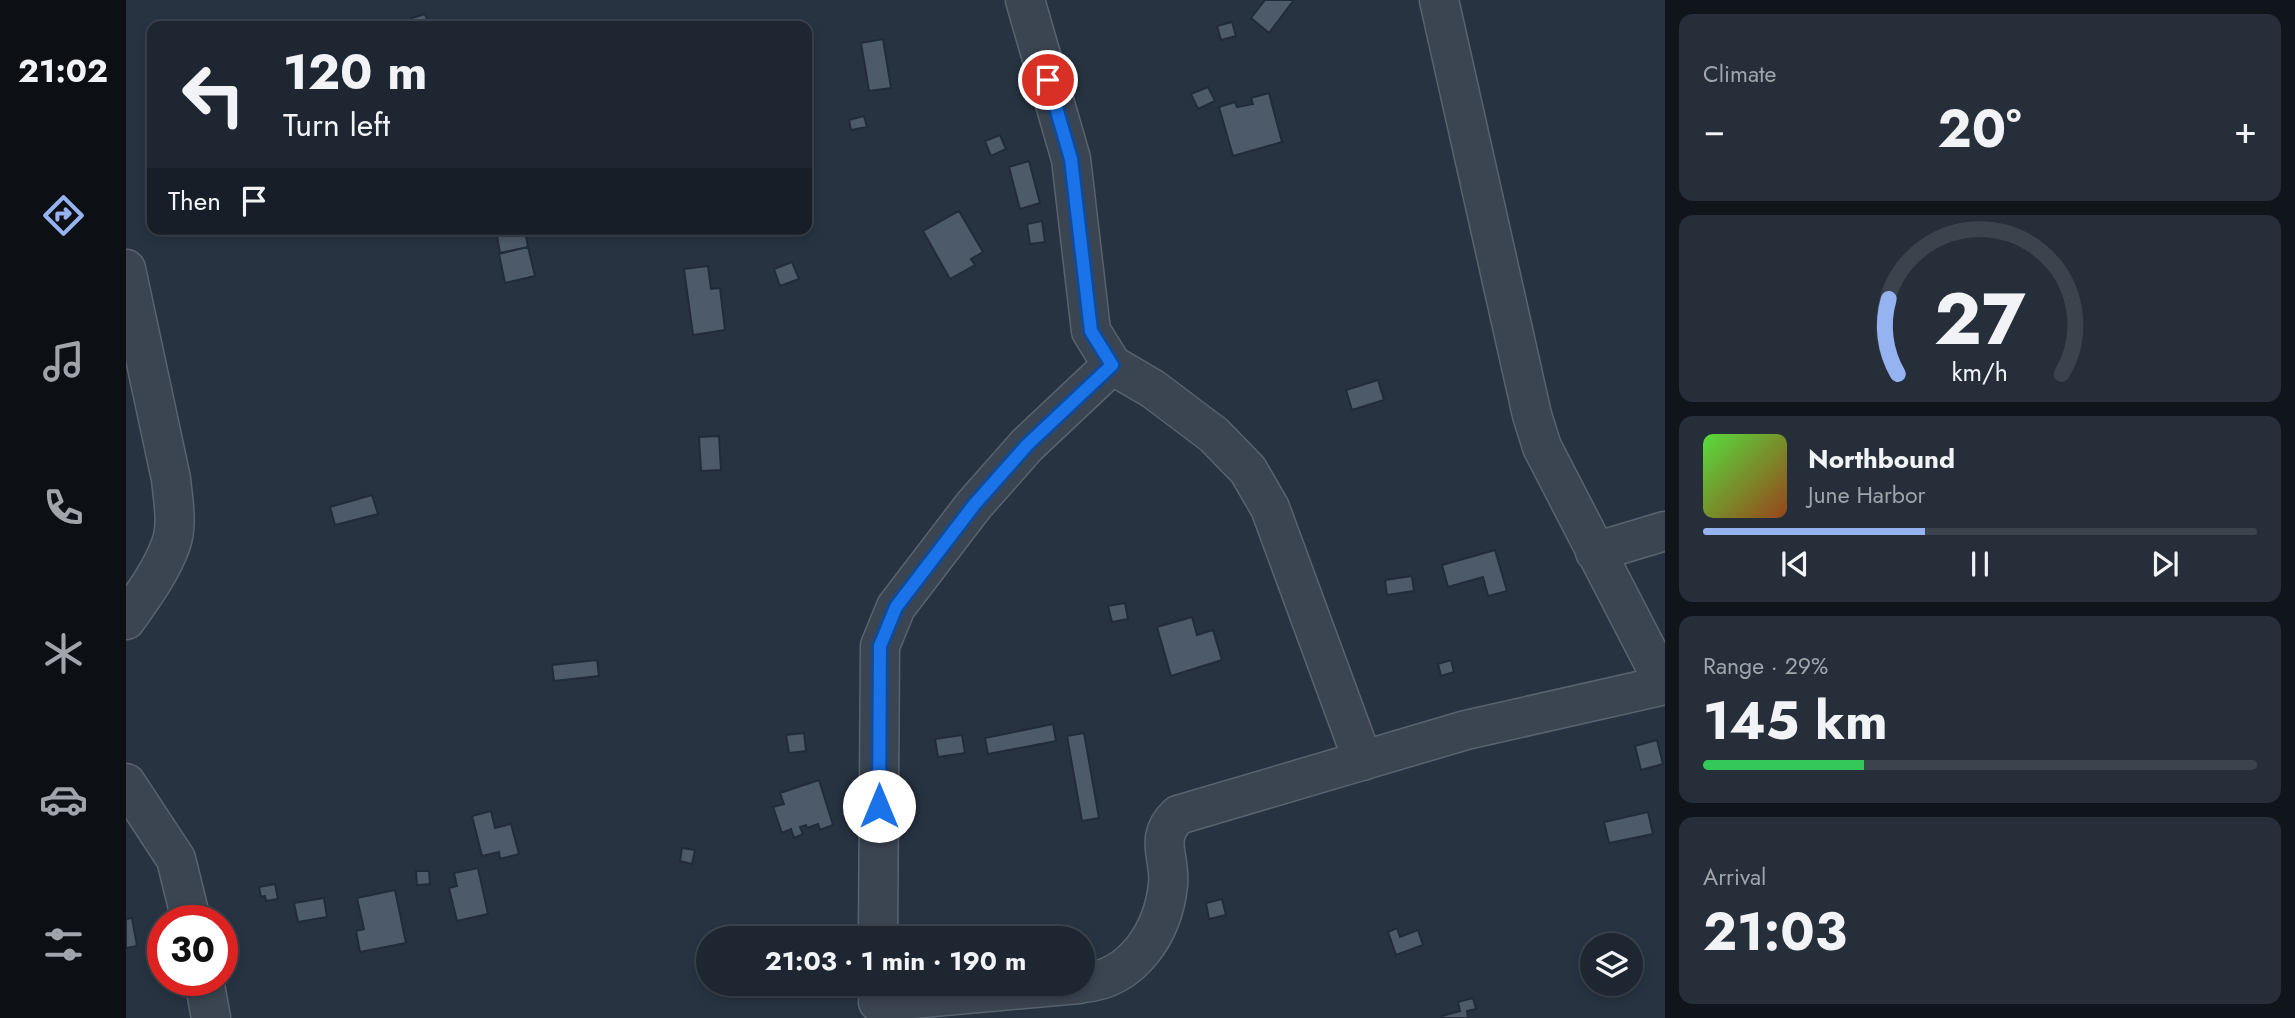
<!DOCTYPE html>
<html lang="en">
<head>
<meta charset="utf-8">
<style>
	:root { --surface:#1d2631; --page:#252e39; --text:#f1f3f6; --muted:#a0a5ab; --line:#3b434d; --accent:#95b2f1 }
	body { margin:0; font-family:Jost,sans-serif; background:var(--page); color:var(--text); height:100vh; display:flex; flex-direction:column; font-size:26px; white-space:nowrap }
	* { box-sizing:border-box; margin:0 }
	p { font-size:23px; color:var(--muted) }
	.icon { flex:none; width:38px; height:38px; fill:none; stroke:currentColor; stroke-width:2; stroke-linecap:round; stroke-linejoin:round }
	.map { position:relative; flex:1; overflow:hidden }
	.panel { display:flex; flex-direction:column; gap:14px; padding:14px; background:#10151b; width:630px }
	.panel>* { flex:none }
	.top-card { position:absolute; left:21px; top:21px; width:665px; height:214px; border-radius:14px; box-shadow:0 4px 10px #0003,0 0 0 2px var(--line); background:#1d2631; color:var(--text); overflow:hidden }
	.buttons { position:absolute; left:1454px; top:933px; display:grid; gap:14px }
	.buttons a { display:grid; place-items:center; width:63px; height:63px; border-radius:50%; background:var(--surface); box-shadow:0 4px 10px #0003,0 0 0 2px var(--line); font-size:35px }
	.speed { position:absolute; left:21px; top:905px; display:flex; gap:14px; font-size:35px; font-weight:700; text-align:center }
	.speed>* { display:grid; place-content:center; width:91px; height:91px; border-radius:50%; background:var(--surface); box-shadow:0 4px 10px #0003,0 0 0 2px var(--line); line-height:1 }
	.speed .limit { border:10px solid #d22; background:#fff; color:#111 }
	.pin { position:absolute; display:grid; place-items:center; width:60px; height:60px; color:#fff; margin:-30px; border:4px solid #fff; border-radius:50%; box-shadow:0 2px 7px #0007 }
	.me { position:absolute; width:77px; margin:-38px; rotate:0deg; stroke-linejoin:round; filter:drop-shadow(0 0 5px #0008) }
	.turn { display:flex; align-items:center; gap:24px; height:147px; padding:0 21px; font-size:32px }
	.turn .icon { width:91px; height:91px; stroke-width:2.5 }
	.turn b { display:block; font-size:49px; line-height:60px }
	.then { display:flex; align-items:center; height:66px; padding:0 21px; background:#0003; gap:14px; font-size:26px }
	.big { font-size:52px; font-weight:700; line-height:1.1 }
	.panel .card { flex:1; display:flex; flex-direction:column; justify-content:center; gap:10px; min-width:0; padding:0 24px; border-radius:14px; background:var(--page) }
	.panel .dial { align-items:center; gap:0 }
	.dial svg { height:182px; overflow:visible; fill:none; stroke:var(--line); stroke-width:7; stroke-linecap:round; text-anchor:middle }
	.dial text { fill:var(--text); stroke:none }
	.song { display:flex; align-items:center; gap:21px }
	.cover { width:84px; height:84px; border-radius:10px; background:linear-gradient(135deg,hsl(110 70% 55%),hsl(20 70% 35%)) }
	.played { height:7px; border-radius:4px; background:linear-gradient(90deg,var(--accent) 40%,var(--line) 40%) }
	.keys { display:flex; justify-content:space-around; direction:ltr }
	.heat { display:flex; justify-content:space-between; align-items:center; font-size:38px; direction:ltr }
	.charge { height:10px; border-radius:5px; background:linear-gradient(90deg,#34c759 29%,var(--line) 0) }
	.trip { position:absolute; left:570px; top:926px; width:399px; height:70px; border-radius:35px; background:var(--surface); box-shadow:0 4px 10px #0003,0 0 0 2px var(--line); font-weight:700; line-height:70px; text-align:center }
	main { display:flex; flex:1; min-height:0 }
	.tabs { display:flex; flex-direction:column; width:126px; justify-content:space-around; align-items:center; background:#0c0f14; color:var(--muted) }
	.tabs .icon { width:49px; height:49px }
	.tabs .active { color:var(--accent) }
	.tabs b { font-size:32px; color:var(--text) }
	.map>svg:first-child { display:block }
	.building { fill:#4d5a6a; stroke:#222b39; stroke-width:2 }
	.lines { fill:none; stroke-linecap:round; stroke-linejoin:round }
	.minor-casing { stroke:#59636e; stroke-width:41 }
	.minor { stroke:#3b4551; stroke-width:38 }
	.route-casing { stroke:#114b97; stroke-width:18 }
	.route { stroke:#1a73e8; stroke-width:12 }
</style>
</head>
<body>
<main>
<nav class="tabs">
<b>21:02</b>
<svg class="icon active" aria-label="directions" viewBox="0 0 24 24"><path d="M12 3l9 9-9 9-9-9zM9 14v-3h6M13 9l2 2-2 2"/></svg>
<svg class="icon" aria-label="music" viewBox="0 0 24 24"><path d="M9 18V5l10-2v13"/><circle cx="6" cy="18" r="3"/><circle cx="16" cy="16" r="3"/></svg>
<svg class="icon" aria-label="phone" viewBox="0 0 24 24"><path d="M5 4h4l2 5-3 2q2 4 5 5l2-3 5 2v4C11 20 4 13 5 4z"/></svg>
<svg class="icon" aria-label="climate" viewBox="0 0 24 24"><path d="M12 3v18M4 7l16 10M4 17L20 7"/></svg>
<svg class="icon" aria-label="car" viewBox="0 0 24 24"><path d="M5 17H2v-5l4-1 3-4h7l3 4 3 1v5h-3M9 17h6M6 11h13"/><circle cx="7" cy="17" r="2"/><circle cx="17" cy="17" r="2"/></svg>
<svg class="icon" aria-label="filters" viewBox="0 0 24 24"><path d="M4 7h16M4 17h16"/><circle cx="9" cy="7" r="2"/><circle cx="15" cy="17" r="2"/></svg>
</nav>
<div class="map">
<svg width="1539" height="1018" viewBox="0 0 1539 1018">
	<rect width="100%" height="100%" fill="#273341"/>
	<path class="building" d="M 1139,0 L 1168,0 L 1143,33 L 1125,18 Z
		M 299,14 L 303,26 L 289,26 L 286,18 Z
		M 1106,22 L 1110,36 L 1095,40 L 1091,26 Z
		M 757,39 L 765,88 L 743,91 L 735,43 Z
		M 1082,87 L 1089,101 L 1072,109 L 1065,94 Z
		M 1143,93 L 1156,142 L 1107,156 L 1093,107 L 1109,102 L 1111,107 L 1127,104 L 1125,98 Z
		M 738,116 L 741,127 L 725,130 L 723,120 Z
		M 874,135 L 880,149 L 865,156 L 859,141 Z
		M 903,161 L 914,203 L 894,209 L 883,167 Z
		M 833,211 L 857,252 L 845,259 L 849,265 L 824,279 L 797,231 Z
		M 916,221 L 919,242 L 904,244 L 901,224 Z
		M 399,230 L 402,247 L 374,253 L 371,236 Z
		M 402,247 L 409,276 L 379,283 L 373,254 Z
		M 666,262 L 673,279 L 654,286 L 648,269 Z
		M 582,266 L 585,289 L 594,288 L 599,330 L 567,335 L 558,269 Z
		M 1252,380 L 1258,400 L 1226,410 L 1220,390 Z
		M 593,436 L 595,470 L 575,471 L 573,437 Z
		M 246,495 L 252,514 L 209,525 L 204,507 Z
		M 1369,550 L 1381,591 L 1362,596 L 1357,577 L 1322,587 L 1316,565 Z
		M 1286,576 L 1288,591 L 1261,595 L 1259,580 Z
		M 999,603 L 1002,619 L 986,622 L 982,606 Z
		M 1066,617 L 1071,635 L 1087,630 L 1096,660 L 1045,676 L 1031,627 Z
		M 471,660 L 473,676 L 428,681 L 426,665 Z
		M 1325,660 L 1328,672 L 1315,676 L 1312,664 Z
		M 927,724 L 930,741 L 862,754 L 859,738 Z
		M 678,733 L 680,751 L 663,753 L 660,735 Z
		M 958,733 L 973,818 L 956,821 L 941,736 Z
		M 836,735 L 839,753 L 812,757 L 809,739 Z
		M 1531,740 L 1537,764 L 1515,770 L 1509,746 Z
		M 693,780 L 707,825 L 694,830 L 692,824 L 681,828 L 680,825 L 674,827 L 677,834 L 668,838 L 665,829 L 656,833 L 647,807 L 658,804 L 654,793 Z
		M 365,811 L 369,828 L 385,824 L 393,854 L 374,859 L 373,852 L 356,856 L 346,816 Z
		M 1522,812 L 1527,834 L 1483,843 L 1478,822 Z
		M 556,848 L 569,850 L 566,864 L 554,861 Z
		M 352,868 L 362,914 L 331,921 L 323,888 L 331,886 L 328,873 Z
		M 290,871 L 303,871 L 304,884 L 291,885 Z
		M 149,884 L 152,899 L 140,901 L 139,896 L 135,897 L 133,887 Z
		M 269,890 L 280,943 L 234,952 L 230,931 L 238,929 L 231,898 Z
		M 198,898 L 201,917 L 172,922 L 168,903 Z
		M 1096,899 L 1100,915 L 1083,919 L 1080,903 Z
		M 6,918 L 11,946 L 0,948 L 0,919 Z
		M 1271,928 L 1274,937 L 1292,930 L 1297,945 L 1270,955 L 1262,932 Z
		M 1347,998 L 1350,1009 L 1341,1011 L 1342,1018 L 1317,1018 L 1316,1016 L 1334,1011 L 1332,1002 Z"/>
	<g class="lines">
		<g class="minor-casing">
			<path id="minor" d="M 899,0 L 945,159 L 965,331 L 986,365 L 1027,389 L 1088,435 L 1122,470 L 1144,508 L 1237,761
				M 1313,0 L 1406,415 L 1416,447 L 1539,685
				M 0,269 L 45,479 C 47,500 52,524 45,544 C 35,572 16,597 0,620
				M 1469,552 L 1539,531
				M 0,783 L 50,859 L 65,920
				M 752,938 L 754,646 L 770,607 L 848,505 L 901,445 L 986,365
				M 78,980 L 85,1018
				M 957,983 C 1007,979 1037,932 1042,885 C 1045,856 1027,839 1052,815 L 1340,730 L 1539,685
				M 752,1002 L 953,984"/>
		</g>
		<use href="#minor" class="minor"/>
	</g>
	<g class="lines">
		<g class="route-casing">
			<path id="route" d="M 753,806 L 754,646 L 770,607 L 848,505 L 901,445 L 986,365 L 965,331 L 945,159 L 922,80"/>
		</g>
		<use href="#route" class="route"/>
	</g>
</svg>
<div class="buttons">
<a><svg class="icon" aria-label="layers" viewBox="0 0 24 24"><path d="M12 4l9 5-9 5-9-5zM3 14l9 5 9-5"/></svg></a>
</div>
<div class="speed"><div class="limit">30</div></div>
<div class="pin" style="left:922px;top:80px;background:#d93025"><svg class="icon" aria-label="arrive" viewBox="0 0 24 24"><path d="M6 21V4h12l-3 4 3 4H6"/></svg></div>
<svg class="me" style="left:753px;top:806px" viewBox="-20 -20 40 40"><circle r="19" fill="#fff"/><path d="M0-13L10 11 0 6-10 11z" fill="#1a73e8"/></svg>
<div class="trip">21:03 · 1 min · 190 m</div>
<div class="top-card">
<div class="turn"><svg class="icon" aria-label="left" viewBox="0 0 24 24"><path d="M17 20v-9H6M10 6l-5 5 5 5"/></svg><div><b>120 m</b>Turn left</div></div>
<div class="then">Then<svg class="icon" aria-label="arrive" viewBox="0 0 24 24"><path d="M6 21V4h12l-3 4 3 4H6"/></svg></div>
</div>
</div>
<section class="panel">
<div class="card"><p>Climate</p>
<div class="heat"><a>−</a><b class="big">20°</b><a>+</a></div>
</div>
<div class="card dial"><svg viewBox="0 0 100 80">
<path d="M14 69A42 42 0 1 1 86 69"/>
<path d="M14 69A42 42 0 0 1 10 36" stroke="#95b2f1"/>
<text x="50" y="56" font-size="32" font-weight="700">27</text>
<text x="50" y="72" font-size="11">km/h</text>
</svg></div>
<div class="card">
<div class="song"><i class="cover"></i><div><b>Northbound</b><p>June Harbor</p></div></div>
<div class="played"></div>
<div class="keys"><svg class="icon" aria-label="previous" viewBox="0 0 24 24"><path d="M18 5L8 12l10 7zM5 5v14"/></svg><svg class="icon" aria-label="pause" viewBox="0 0 24 24"><path d="M8 5v14M16 5v14"/></svg><svg class="icon" aria-label="next" viewBox="0 0 24 24"><path d="M6 5l10 7-10 7zM19 5v14"/></svg></div>
</div>
<div class="card"><p>Range · 29%</p><b class="big">145 km</b><div class="charge"></div></div>
<div class="card"><p>Arrival</p><b class="big">21:03</b></div>
</section>
</main>
</body>
</html>
